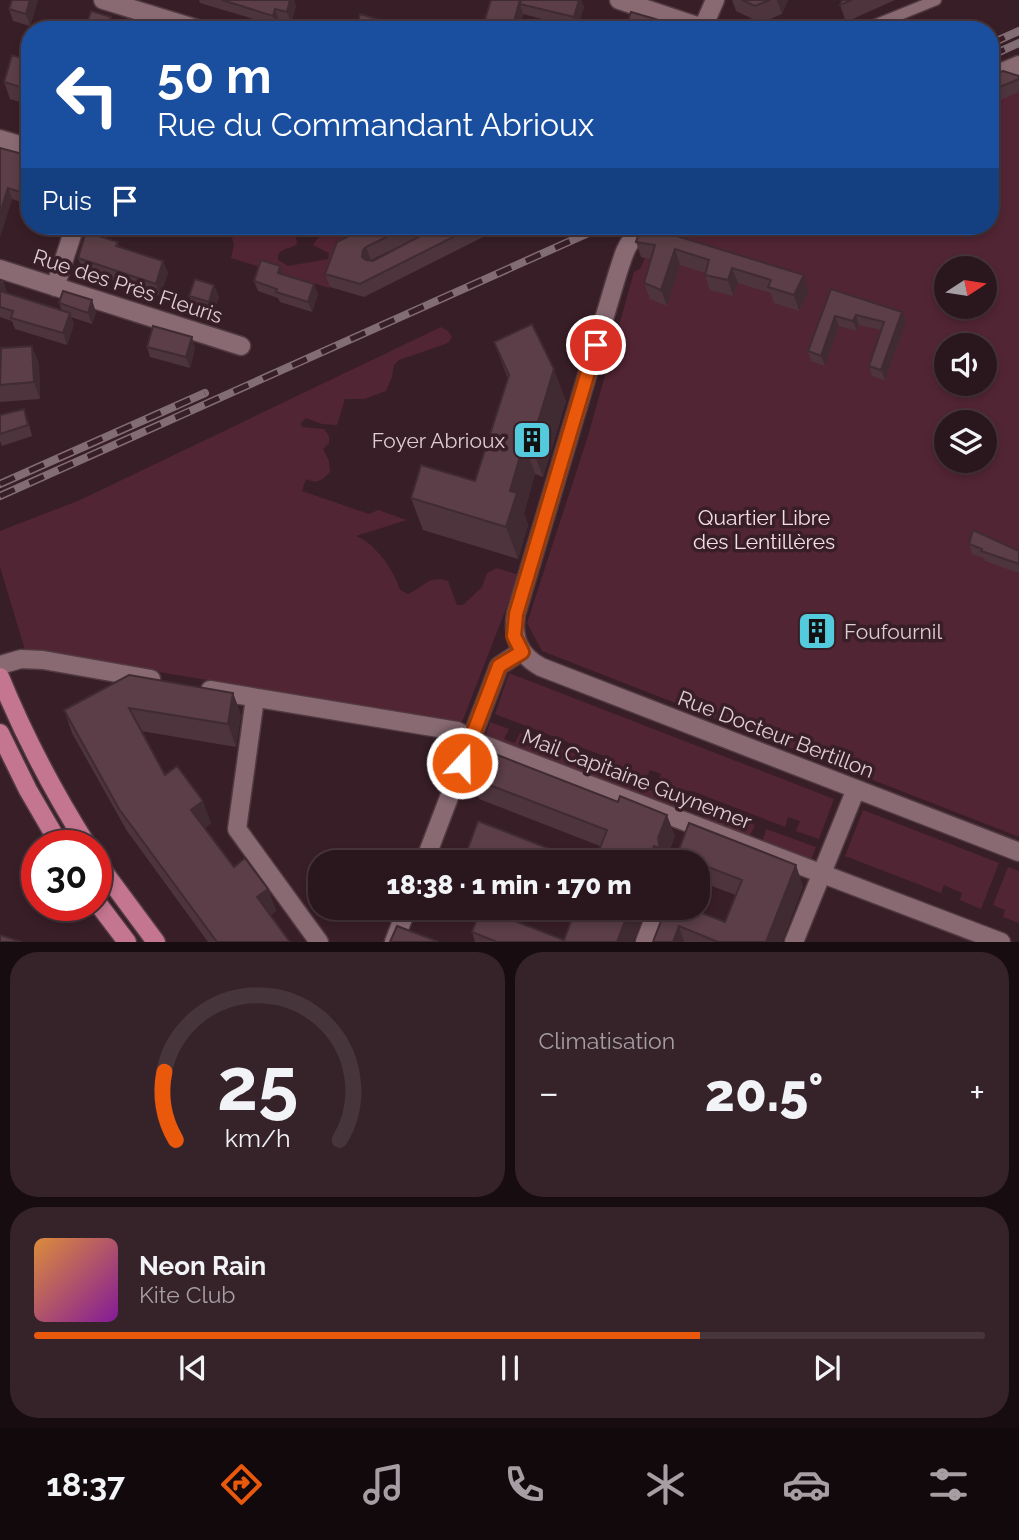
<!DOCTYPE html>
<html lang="fr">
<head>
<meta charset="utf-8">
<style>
	:root { --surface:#2a161d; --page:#36232a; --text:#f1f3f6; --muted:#a59fa4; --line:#46353b; --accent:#ea580c }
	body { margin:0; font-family:Raleway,sans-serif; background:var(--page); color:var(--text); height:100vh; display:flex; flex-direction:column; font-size:26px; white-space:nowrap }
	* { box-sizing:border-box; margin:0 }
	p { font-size:23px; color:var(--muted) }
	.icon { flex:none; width:38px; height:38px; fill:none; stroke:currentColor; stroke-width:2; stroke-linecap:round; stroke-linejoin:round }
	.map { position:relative; height:942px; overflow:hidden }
	.sheet { display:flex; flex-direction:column; gap:10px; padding:10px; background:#170c10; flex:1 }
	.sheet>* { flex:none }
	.guide { position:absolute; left:21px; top:21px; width:978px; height:214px; border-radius:28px; box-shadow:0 4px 10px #0003,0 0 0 2px var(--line); background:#1a4fa0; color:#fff; overflow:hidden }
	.needle { width:46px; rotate:78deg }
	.tools { position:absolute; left:934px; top:256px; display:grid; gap:14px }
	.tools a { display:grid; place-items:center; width:63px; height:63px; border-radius:50%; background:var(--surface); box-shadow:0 4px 10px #0003,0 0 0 2px var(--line); font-size:35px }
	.speed { position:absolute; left:21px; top:830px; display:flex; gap:14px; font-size:35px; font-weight:700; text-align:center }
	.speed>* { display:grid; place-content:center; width:91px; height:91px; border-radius:50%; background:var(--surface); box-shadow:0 4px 10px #0003,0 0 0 2px var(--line); line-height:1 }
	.speed .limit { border:10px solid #d22; background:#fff; color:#111 }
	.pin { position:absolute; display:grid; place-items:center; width:60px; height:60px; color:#fff; margin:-30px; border:4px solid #fff; border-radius:50%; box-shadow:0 2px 7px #0007 }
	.me { position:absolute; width:77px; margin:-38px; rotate:21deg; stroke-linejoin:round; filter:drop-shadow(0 0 5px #0008) }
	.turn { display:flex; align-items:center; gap:24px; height:147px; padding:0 21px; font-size:32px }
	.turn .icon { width:91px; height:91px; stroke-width:2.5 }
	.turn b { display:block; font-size:49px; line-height:60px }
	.then { display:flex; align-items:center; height:66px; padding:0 21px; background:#0003; gap:14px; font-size:26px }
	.big { font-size:52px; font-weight:800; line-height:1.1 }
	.sheet .tile { flex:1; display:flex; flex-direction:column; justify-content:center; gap:10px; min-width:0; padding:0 24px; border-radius:28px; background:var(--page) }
	.sheet .dial { align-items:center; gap:0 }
	.dial svg { height:182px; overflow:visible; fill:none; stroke:var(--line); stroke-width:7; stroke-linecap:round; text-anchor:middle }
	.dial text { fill:var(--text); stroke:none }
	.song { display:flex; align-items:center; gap:21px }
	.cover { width:84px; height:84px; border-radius:10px; background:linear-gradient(135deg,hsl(30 70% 55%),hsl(290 70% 35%)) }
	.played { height:7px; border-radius:4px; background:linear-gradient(90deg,var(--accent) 70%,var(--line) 70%) }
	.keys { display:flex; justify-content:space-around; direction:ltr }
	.heat { display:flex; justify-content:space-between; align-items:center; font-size:38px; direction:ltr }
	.sheet .tiles { flex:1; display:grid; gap:10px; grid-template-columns:1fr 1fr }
	.tile:last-child { grid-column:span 2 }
	.trip { position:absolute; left:308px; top:850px; width:402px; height:70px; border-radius:28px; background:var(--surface); box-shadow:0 4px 10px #0003,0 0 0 2px var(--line); font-weight:800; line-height:70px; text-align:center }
	.dock { display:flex; height:112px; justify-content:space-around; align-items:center; background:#11090c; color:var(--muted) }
	.dock .icon { width:49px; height:49px }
	.dock .current { color:var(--accent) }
	.dock b { font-size:32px; color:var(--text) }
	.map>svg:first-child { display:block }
	.green { fill:#522534; fill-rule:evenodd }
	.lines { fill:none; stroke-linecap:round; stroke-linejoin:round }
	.service-casing { stroke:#513a42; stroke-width:13 }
	.minor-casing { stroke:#513a42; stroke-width:21 }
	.primary-casing { stroke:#513a42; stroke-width:21 }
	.service { stroke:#896a73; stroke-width:10 }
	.minor { stroke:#896a73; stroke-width:18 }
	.primary { stroke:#c4758f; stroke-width:18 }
	.rail-casing { stroke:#836d74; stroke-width:8 }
	.rail { stroke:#381e27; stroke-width:5; stroke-dasharray:16; stroke-linecap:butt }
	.wall { fill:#4e353d; fill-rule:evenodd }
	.shaded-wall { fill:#402b32 }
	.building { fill:#5b3e47; stroke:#402b32; stroke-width:2 }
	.route-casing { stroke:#983908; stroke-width:18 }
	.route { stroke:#ea580c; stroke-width:12 }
	.labels { text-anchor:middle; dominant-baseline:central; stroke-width:7; stroke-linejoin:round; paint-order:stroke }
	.street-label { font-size:21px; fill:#dfcdd1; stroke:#381e27 }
	.poi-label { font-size:21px; fill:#dfcdd1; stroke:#381e27; text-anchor:end }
	.park-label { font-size:21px; fill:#f4dee4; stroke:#381e27 }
</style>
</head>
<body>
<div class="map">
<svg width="1019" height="942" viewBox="0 0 1019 942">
	<rect width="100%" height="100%" fill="#381e27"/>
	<path class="green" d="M 1019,70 L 1019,837 L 542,651 L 527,623 L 588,436 L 634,272 L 640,269 L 645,258 L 643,253 L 662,229 L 669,226 L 990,226 L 991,83 ZM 947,268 L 985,268 L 985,306 L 947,306 ZM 947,345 L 985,345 L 985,383 L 947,383 ZM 947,422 L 985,422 L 985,460 L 947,460 Z
		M 229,226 L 265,226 L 274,232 L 296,237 L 297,244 C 290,250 277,247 278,260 L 288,266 L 328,259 L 329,253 L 313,245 C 325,223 352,235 370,241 L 342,255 L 329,288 L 231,258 L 234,245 Z
		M 441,327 L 448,331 L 452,337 L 448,343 L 399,360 L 394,365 L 392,377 L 386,391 L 364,399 L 345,399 L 337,425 L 322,424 L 306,418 L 301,423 L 302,427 L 324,429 L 329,436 L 329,443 L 323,449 L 329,461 L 330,472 C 321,481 317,484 306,479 L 302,491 L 369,514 L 378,510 L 407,520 L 356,536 C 375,543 394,570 400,590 L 408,594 C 425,587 427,575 448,581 L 457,605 L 463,605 L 482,587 L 487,573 L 497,568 L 519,575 L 462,722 L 25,650 L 0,567 L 0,531 L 80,500 Z
		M 509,673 L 834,799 L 819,839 L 796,831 L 800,821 L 788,817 L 785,827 L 692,791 L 669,790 L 657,785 L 661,774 L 650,770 L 646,780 L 616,769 L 604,756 L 495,714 Z
		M 490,722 L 509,729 L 504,739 L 515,743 L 520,733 L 595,761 L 593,768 L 686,804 L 682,815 L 485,738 Z
		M 863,810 L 999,863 L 981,909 L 960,900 L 962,893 L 944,885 L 941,893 L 845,856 Z
		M 706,812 L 727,813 L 755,825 L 748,839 L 702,821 Z
		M 766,829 L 816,847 L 810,862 L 762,843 Z
		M 1008,867 L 1019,871 L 1019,923 L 1003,917 L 1005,910 L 993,905 Z"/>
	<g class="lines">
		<g class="service-casing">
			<path id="service" d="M 862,30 L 936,0"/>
		</g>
		<g class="minor-casing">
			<path id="minor" d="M 103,0 L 201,30
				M 619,0 L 703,28
				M 702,30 L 715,0
				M 990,77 L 1019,65
				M 0,139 L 30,148
				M 654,226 C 627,238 627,245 618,272 L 516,614 C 512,638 519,655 541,667 L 1019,852
				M 0,269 L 241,346
				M 55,287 L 75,226
				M 0,665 L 21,659 L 43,660 L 151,679
				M 210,690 L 457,731 L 482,744 L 1001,942
				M 255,698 L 237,829 L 319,942
				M 424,863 L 499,666 L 522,651
				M 394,942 L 407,908
				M 645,942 L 658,908
				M 794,942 L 856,789"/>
		</g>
		<g class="primary-casing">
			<path id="primary" d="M 0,677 C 24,736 53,791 87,845
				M 0,733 L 28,790 L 60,845
				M 96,861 L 156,942
				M 96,901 L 127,942"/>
		</g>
		<use href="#service" class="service"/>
		<use href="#minor" class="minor"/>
		<use href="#primary" class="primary"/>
		<g class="rail-casing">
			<path id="rail" d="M 990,44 L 1019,31
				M 990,56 L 1019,43
				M 0,484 L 205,393
				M 0,496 L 604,226"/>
		</g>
		<use href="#rail" class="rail"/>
	</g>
	<path class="wall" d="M 38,0 L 30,26 L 13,21 L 9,9 Z
		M 199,0 L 294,0 L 296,6 L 291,23 L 279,20 L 277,26 L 200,3 Z
		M 491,0 L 581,0 L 584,7 L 577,28 L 523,14 L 519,30 L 489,30 L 485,19 Z
		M 732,0 L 788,0 L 782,14 L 761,23 L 736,11 Z
		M 842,0 L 895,0 L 846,22 L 840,5 Z
		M 30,61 L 30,105 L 10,99 L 4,82 Z
		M 990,76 L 1019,76 L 1019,92 L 991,104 L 990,110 Z
		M 0,148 L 30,156 L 30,205 L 12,199 L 0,237 Z
		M 369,226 L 505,226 L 364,297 L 330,287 L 325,274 ZM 410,241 L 373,261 L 371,260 Z
		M 641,227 L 809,291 L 799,311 L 774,303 L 771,293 L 738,283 L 733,296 L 710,290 L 705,275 L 705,273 L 680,265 L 667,306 L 650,299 L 644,283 L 651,259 L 641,257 L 636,242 Z
		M 118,242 L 119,247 L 163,261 L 168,273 L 160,296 L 82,269 L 78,258 Z
		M 283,275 L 318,294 L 312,312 L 280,302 L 278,298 L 258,291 L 254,281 Z
		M 0,280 L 3,281 L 7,293 L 62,310 L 59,303 L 96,312 L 92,324 L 71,317 L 74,324 L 67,345 L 15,329 L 12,321 L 0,317 Z
		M 214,285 L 219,297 L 213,314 L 194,307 L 189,296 Z
		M 831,289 L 902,312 L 906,322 L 885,380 L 872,376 L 869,366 L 881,330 L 859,325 L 857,331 L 839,326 L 825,366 L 811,361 L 808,351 Z
		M 494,342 L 566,401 L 543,477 L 535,474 L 524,513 L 528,525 L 518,559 L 423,530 L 411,498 L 475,481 L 508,379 Z
		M 147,347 L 195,348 L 190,368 L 150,357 Z
		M 0,357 L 39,363 L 40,399 L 0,402 Z
		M 0,415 L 28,420 L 32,436 L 2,446 L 0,441 Z
		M 969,544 L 1019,551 L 1019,573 L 985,561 L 984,558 L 972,554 Z
		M 233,693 L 241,715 L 236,747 L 141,731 L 165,775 L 211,823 L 205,828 L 234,867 L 268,889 L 276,911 L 271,915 L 290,942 L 208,942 L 127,831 L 72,733 L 64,710 Z
		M 471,778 L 675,836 L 666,860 L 667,863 L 594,863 L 600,846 L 479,799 Z
		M 672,853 L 803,886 L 782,942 L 653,942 L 666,908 L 725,922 L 736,895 L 698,881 L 698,863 L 676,863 Z
		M 544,908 L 646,908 L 633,942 L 475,942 L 472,932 L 564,940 L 572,919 Z"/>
	<path class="shaded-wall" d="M 30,0 L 38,0 L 30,26 L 26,14 Z
		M 290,0 L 294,0 L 296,6 L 291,23 L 287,12 Z
		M 520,0 L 521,0 L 520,4 L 523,14 L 519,30 L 512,30 L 512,28 Z
		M 579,0 L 581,0 L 584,7 L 577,28 L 574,17 Z
		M 777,0 L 788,0 L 782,14 Z
		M 275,9 L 279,20 L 277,26 L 273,16 Z
		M 111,17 L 115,28 L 115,30 L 107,30 Z
		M 662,21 L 665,30 L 660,30 Z
		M 8,188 L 12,199 L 0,237 L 0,213 Z
		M 366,247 L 371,260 L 367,264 L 362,257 L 363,250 Z
		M 675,249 L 680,265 L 667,306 L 661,290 Z
		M 163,261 L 168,273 L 160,296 L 156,284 Z
		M 280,266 L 284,276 L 278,273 Z
		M 732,268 L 738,283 L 733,296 L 728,280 Z
		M 804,275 L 809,291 L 799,311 L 794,295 Z
		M 3,281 L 7,292 L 4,302 L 0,291 Z
		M 314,284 L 318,294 L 312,312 L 308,302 Z
		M 214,285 L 219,297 L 213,314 L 209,302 Z
		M 92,300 L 96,312 L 92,324 L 88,313 Z
		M 902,312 L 906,322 L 885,380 L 881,370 Z
		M 70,313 L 74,324 L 67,345 L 63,333 Z
		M 856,315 L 859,325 L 857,331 L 853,321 Z
		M 835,316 L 839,326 L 825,366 L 821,356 Z
		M 192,337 L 195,348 L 190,368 L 186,357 Z
		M 32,346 L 39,363 L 40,399 L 34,382 Z
		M 554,369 L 566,401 L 543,477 L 531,445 Z
		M 524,442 L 535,474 L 524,513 L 528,525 L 518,559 L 506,527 L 510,491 Z
		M 233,693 L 241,715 L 236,747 L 228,724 Z
		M 203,801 L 211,823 L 199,832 L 191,810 Z
		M 667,815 L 675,836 L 666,860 L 667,863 L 665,863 L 660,848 L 658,838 Z
		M 654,846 L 660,863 L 647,863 Z
		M 796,865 L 803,886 L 782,942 L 766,942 Z
		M 268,889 L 276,911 L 265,919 L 257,897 Z
		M 630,908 L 646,908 L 633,942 L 617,942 Z
		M 679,926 L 684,942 L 673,942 Z"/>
	<path class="building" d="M 12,0 L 30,0 L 26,14 L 9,9 Z
		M 222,0 L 290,0 L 287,12 L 275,9 L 273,16 Z
		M 491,0 L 520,0 L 512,28 L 485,19 Z
		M 521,0 L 579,0 L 574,17 L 520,4 Z
		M 742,0 L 770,0 L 755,6 Z
		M 842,0 L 852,0 L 840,5 Z
		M 91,11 L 111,17 L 107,30 L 85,30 Z
		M 631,12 L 662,21 L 660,30 L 625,30 Z
		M 360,14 L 389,23 L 387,30 L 356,30 Z
		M 12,55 L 30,61 L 30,90 L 4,82 Z
		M 1003,71 L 1019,76 L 1019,79 L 990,91 L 990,76 Z
		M 0,148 L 30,156 L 30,195 L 8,188 L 0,213 Z
		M 369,226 L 409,226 L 366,247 L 363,250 L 362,257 L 366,260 L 373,261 L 439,226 L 475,226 L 360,284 L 325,274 L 337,242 Z
		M 643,226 L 644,226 L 804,275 L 794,295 L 768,287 L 771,280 L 732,268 L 728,280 L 705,275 L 709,260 L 675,249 L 661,290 L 644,283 L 655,245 L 636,242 L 641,227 Z
		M 86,232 L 118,242 L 116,246 L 163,261 L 156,284 L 78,258 Z
		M 261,260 L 280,266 L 278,273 L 314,284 L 308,302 L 276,292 L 277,289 L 254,281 Z
		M 195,279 L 214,285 L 209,302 L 189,296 Z
		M 0,280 L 3,281 L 0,291 L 70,313 L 63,333 L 11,318 L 13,311 L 0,307 Z
		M 831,289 L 902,312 L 881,370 L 869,366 L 884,322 L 856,315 L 853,321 L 835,316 L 821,356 L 808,351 Z
		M 63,291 L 92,300 L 88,313 L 59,303 Z
		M 532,324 L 554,369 L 531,445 L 524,442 L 510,491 L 517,493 L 506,527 L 411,498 L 421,465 L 475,481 L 509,375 L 494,342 Z
		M 153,326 L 192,337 L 186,357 L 147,347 Z
		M 32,346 L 34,382 L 0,385 L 1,348 Z
		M 24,409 L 28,425 L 0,434 L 0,415 Z
		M 973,530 L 1019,551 L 1019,564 L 981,551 L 982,549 L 969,544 Z
		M 129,675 L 233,693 L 228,724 L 129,708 L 165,775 L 177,766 L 203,801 L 191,810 L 234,867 L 245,858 L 268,889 L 257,897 L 290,942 L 217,942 L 119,809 L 64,710 Z
		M 482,749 L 618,802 L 620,796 L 667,815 L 658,838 L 660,848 L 654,846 L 647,863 L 594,863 L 607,830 L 471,778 Z
		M 478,821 L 586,863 L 473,863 L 464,859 Z
		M 689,823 L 796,865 L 766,942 L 718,942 L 679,926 L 673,942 L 653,942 L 666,908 L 689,908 L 725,922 L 742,880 L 672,853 L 680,847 Z
		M 481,908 L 564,940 L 576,908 L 630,908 L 617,942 L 497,942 L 472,932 Z
		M 397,926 L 437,941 L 437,942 L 390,942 Z
		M 0,935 L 22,942 L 0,942 Z"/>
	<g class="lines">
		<g class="route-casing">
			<path id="route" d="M 462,763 L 499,666 L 522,652 L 514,636 L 516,614 L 596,345"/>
		</g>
		<use href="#route" class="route"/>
	</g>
	<defs>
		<g id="building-square" transform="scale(2.0125)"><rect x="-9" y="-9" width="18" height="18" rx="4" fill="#54cadd" stroke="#381e27"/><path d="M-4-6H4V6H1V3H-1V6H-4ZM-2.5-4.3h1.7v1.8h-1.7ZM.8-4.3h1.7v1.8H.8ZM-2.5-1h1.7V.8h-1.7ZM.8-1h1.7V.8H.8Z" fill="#111"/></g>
	</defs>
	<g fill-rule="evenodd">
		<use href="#building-square" x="532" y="440"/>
		<use href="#building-square" x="817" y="631"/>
	</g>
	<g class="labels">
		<g class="street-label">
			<text transform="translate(128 286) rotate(18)">Rue des Près Fleuris</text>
			<text transform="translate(776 734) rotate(21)">Rue Docteur Bertillon</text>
			<text transform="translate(637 779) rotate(21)">Mail Capitaine Guynemer</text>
		</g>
		<g class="poi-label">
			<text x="505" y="440">Foyer Abrioux</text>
			<text x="844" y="631" text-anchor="start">Foufournil</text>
		</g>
		<g class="park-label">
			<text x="764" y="517">Quartier Libre<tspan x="764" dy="24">des Lentillères</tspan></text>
		</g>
	</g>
</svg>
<div class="tools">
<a><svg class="needle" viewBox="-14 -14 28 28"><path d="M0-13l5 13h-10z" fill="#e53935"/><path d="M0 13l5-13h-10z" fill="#a59fa4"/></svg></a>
<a><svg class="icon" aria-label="sound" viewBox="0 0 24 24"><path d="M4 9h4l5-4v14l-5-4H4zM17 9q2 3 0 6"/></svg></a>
<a><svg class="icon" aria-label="layers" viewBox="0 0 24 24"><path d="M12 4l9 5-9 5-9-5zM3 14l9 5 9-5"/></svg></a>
</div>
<div class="speed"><div class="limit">30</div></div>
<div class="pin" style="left:596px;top:345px;background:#d93025"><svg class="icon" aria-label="arrive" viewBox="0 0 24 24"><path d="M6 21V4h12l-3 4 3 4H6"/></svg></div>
<svg class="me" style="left:462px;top:763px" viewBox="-20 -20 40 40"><circle r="17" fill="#ea580c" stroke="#fff" stroke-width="3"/><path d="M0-11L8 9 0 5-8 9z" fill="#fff"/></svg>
<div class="trip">18:38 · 1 min · 170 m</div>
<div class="guide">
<div class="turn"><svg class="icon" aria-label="left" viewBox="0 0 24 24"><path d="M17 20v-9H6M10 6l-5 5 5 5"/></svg><div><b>50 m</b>Rue du Commandant Abrioux</div></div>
<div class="then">Puis<svg class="icon" aria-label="arrive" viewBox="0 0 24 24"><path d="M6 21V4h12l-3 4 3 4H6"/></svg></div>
</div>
</div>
<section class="sheet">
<div class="tiles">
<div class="tile dial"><svg viewBox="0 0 100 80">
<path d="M14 69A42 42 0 1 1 86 69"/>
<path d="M14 69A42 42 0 0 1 9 39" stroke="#ea580c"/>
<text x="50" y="56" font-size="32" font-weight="700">25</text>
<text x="50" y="72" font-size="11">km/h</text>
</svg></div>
<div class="tile"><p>Climatisation</p>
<div class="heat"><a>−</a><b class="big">20.5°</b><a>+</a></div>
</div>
<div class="tile">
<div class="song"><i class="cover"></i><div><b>Neon Rain</b><p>Kite Club</p></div></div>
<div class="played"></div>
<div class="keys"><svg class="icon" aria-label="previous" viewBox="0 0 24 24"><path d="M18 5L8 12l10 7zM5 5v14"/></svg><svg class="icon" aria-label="pause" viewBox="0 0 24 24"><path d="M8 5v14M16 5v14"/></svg><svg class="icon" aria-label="next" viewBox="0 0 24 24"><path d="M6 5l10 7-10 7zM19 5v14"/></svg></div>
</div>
</div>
</section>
<nav class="dock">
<b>18:37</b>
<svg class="icon current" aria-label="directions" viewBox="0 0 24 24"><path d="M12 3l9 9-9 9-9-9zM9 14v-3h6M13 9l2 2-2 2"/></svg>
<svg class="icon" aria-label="music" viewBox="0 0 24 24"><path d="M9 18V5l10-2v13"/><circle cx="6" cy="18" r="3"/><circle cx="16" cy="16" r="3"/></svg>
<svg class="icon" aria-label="phone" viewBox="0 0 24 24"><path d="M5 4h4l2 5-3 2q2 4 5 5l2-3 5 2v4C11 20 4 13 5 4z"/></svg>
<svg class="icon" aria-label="climate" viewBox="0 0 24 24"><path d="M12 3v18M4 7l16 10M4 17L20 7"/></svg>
<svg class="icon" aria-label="car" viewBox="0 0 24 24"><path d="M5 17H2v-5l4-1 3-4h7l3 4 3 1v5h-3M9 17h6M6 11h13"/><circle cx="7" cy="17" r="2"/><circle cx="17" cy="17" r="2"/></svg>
<svg class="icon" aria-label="filters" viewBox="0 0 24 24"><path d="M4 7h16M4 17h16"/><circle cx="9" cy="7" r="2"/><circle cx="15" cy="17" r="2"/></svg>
</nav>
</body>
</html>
